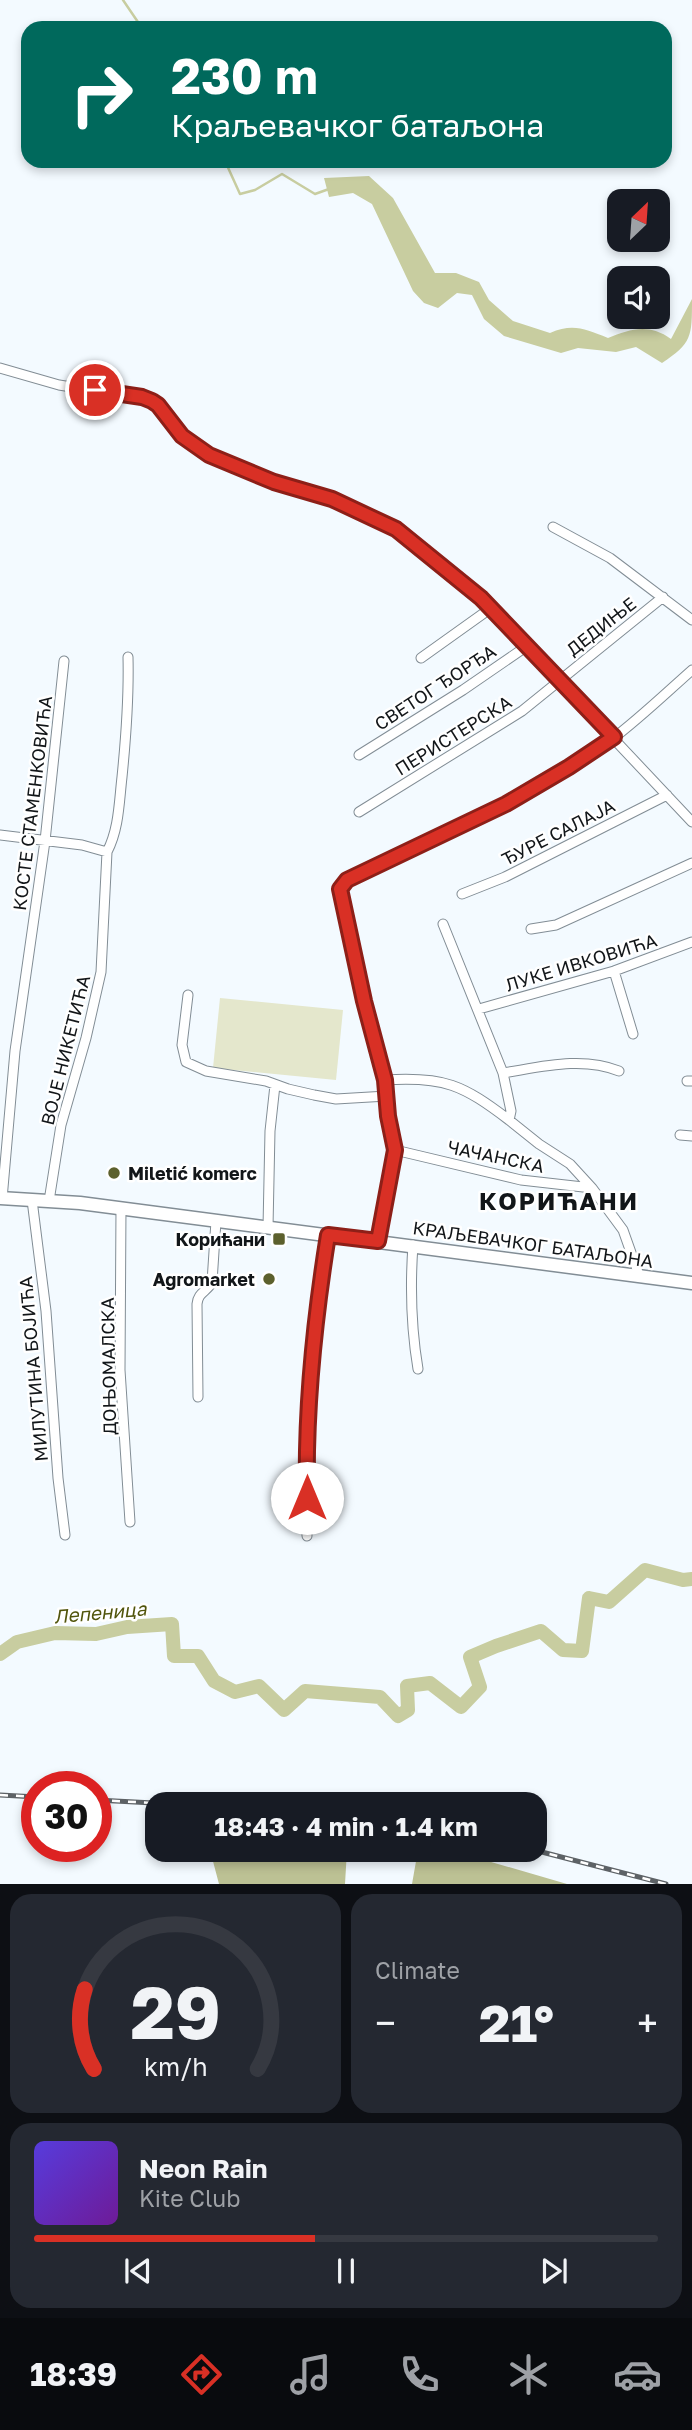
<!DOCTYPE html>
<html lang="en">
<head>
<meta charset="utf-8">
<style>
	:root { --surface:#171b24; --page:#242831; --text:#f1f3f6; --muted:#9ea1a6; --line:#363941; --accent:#d93025 }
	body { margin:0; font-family:"Golos Text",sans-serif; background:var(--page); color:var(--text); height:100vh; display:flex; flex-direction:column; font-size:26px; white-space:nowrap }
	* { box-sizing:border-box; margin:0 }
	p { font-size:23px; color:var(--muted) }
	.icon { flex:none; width:38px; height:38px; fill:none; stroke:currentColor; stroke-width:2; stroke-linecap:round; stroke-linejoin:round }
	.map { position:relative; height:1884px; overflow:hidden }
	.side { display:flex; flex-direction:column; gap:10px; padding:10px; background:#0d0f14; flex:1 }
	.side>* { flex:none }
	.guide { position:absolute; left:21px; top:21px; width:651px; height:147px; border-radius:21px; box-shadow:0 4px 10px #0003; background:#00695c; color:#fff; overflow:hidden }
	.needle { width:46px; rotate:25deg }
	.fabs { position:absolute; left:607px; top:189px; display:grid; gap:14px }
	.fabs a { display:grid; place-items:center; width:63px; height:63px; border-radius:14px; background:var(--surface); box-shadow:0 4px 10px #0003; font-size:35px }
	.speed { position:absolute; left:21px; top:1771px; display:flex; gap:14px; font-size:35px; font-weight:700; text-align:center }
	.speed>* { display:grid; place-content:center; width:91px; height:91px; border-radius:50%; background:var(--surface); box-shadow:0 4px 10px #0003; line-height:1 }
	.speed .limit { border:10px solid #d22; background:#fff; color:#111 }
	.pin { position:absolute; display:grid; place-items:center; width:60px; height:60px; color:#fff; margin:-30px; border:4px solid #fff; border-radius:50%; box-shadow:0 2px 7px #0007 }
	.me { position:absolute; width:77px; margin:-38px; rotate:0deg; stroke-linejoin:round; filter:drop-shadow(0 0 5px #0008) }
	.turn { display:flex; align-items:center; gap:24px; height:147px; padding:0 35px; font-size:32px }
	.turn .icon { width:91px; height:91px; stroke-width:2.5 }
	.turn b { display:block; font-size:49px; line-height:60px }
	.big { font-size:52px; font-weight:700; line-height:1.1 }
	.side .widget { flex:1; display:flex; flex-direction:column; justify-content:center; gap:10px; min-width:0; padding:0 24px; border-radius:21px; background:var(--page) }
	.side .dial { align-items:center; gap:0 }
	.dial svg { height:182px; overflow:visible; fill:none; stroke:var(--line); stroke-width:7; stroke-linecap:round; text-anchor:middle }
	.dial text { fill:var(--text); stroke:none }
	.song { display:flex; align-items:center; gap:21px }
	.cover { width:84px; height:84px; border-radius:10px; background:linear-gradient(135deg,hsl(250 70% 55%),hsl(280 70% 35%)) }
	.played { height:7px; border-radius:4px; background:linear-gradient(90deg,var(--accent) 45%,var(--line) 45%) }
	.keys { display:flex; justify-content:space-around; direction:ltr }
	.heat { display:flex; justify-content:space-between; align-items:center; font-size:38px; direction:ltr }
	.side .tiles { flex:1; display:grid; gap:10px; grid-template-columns:1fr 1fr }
	.widget:last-child { grid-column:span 2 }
	.trip { position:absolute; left:145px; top:1792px; width:402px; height:70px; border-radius:21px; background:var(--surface); box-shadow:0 4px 10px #0003; font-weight:700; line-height:70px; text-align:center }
	.tabs { display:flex; height:112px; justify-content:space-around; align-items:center; background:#090b0e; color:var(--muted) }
	.tabs .icon { width:49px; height:49px }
	.tabs .active { color:var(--accent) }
	.tabs b { font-size:32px; color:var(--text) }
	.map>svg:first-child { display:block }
	.green { fill:#e4e7cc }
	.forest { fill:#bcc194 }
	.water { fill:#c8cda0 }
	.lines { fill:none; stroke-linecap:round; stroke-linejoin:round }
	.stream { stroke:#c8cda0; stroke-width:2.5 }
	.river { stroke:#c8cda0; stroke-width:14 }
	.minor-casing { stroke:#828d95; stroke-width:11 }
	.major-casing { stroke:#828d95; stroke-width:15 }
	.minor { stroke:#fff; stroke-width:9 }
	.major { stroke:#fff; stroke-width:12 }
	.rail-casing { stroke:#5d6266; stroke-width:5 }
	.rail { stroke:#fff; stroke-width:2.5; stroke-dasharray:8; stroke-linecap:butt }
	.route-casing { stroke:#8d1f18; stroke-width:18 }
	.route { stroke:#d93025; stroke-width:12 }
	.poi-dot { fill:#5c602d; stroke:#fff; stroke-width:2.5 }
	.labels { text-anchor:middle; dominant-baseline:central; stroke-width:5; stroke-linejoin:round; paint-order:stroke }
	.street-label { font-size:18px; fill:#121619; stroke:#fff }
	.poi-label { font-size:18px; font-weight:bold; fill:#121619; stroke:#fff; text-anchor:end }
	.water-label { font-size:19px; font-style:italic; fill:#51550c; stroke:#fff }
	.district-label { font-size:24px; font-weight:bold; letter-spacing:2px; fill:#121619; stroke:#fff }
</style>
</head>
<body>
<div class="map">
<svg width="692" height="1884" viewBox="0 0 692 1884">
	<rect width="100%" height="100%" fill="#f3faff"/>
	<path class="green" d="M 220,998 L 343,1010 L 336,1080 L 213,1068 Z"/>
	<path class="forest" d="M 210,1850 L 347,1850 L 345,1884 L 219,1884 Z
		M 418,1850 L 450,1850 L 567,1884 L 412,1884 Z"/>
	<path class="water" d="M 369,176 L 393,198 L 435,273 L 456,273 L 479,282 L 489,300 L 513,321 L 550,333 C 573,323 585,329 608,338 C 630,329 649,323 671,339 L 692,299 C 692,337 692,343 662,363 L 636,347 L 616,352 L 578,348 L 561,353 L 504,336 L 484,319 L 472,295 L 457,293 L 438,308 L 424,303 L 413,291 L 372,204 L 353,193 L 329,197 L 324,178 Z"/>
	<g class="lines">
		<path class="stream" d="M 123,0 L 142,28
			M 225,161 L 240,194 L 255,190 L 282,174 L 315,194 L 329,189"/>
		<path class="river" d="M 0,1654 L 17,1642 L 55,1633 L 96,1634 L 127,1627 L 172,1624 L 174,1656 L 198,1656 L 214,1681 L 235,1692 L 259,1686 L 284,1710 L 305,1691 L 380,1697 L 398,1716 L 408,1710 L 407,1686 L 430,1683 L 461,1707 L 480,1687 L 470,1657 L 496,1646 L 541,1631 L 563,1650 L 582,1651 L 589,1598 L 609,1602 L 645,1570 L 683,1580 L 692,1579"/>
		<g class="minor-casing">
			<path id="minor" d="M 0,368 L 59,385 L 147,399 L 158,405 L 182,436 L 209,455 L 274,482 L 332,499 L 396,529 L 481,598 L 692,822
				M 553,527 L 610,558 L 692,620
				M 421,658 L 491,608
				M 359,755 L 463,690 L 527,646
				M 359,812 L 522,711 L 663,597
				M 0,835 L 82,845 L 107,852
				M 462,894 L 505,877 L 667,795
				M 443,924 L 503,1073 L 511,1111 L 509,1120 L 539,1144 L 570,1164 L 592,1188 L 623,1230 L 639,1275
				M 531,929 L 556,925 L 692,863
				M 614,971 L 633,1034
				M 188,995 L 182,1045 L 186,1062 L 206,1071 L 266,1081 L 288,1089 L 314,1095 L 336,1099 L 387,1096
				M 479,1009 L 614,971 L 692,942
				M 503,1073 C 541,1067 582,1056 619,1071
				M 385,1080 C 444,1076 463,1085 509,1120
				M 687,1081 L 692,1081
				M 680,1135 L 692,1136
				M 395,1150 L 521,1180 L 592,1188
				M 2,1199 L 15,1051 L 45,841 L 64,661
				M 32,1200 L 46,1311 L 58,1478 L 65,1535
				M 49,1201 L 61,1125 L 86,1038 L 101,972 L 107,852 C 119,829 119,803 122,777 C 126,737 129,697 128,657
				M 121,1208 L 120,1370 L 130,1522
				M 268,1227 L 270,1131 L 275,1085
				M 378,1241 L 395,1150 L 388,1116 L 385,1080 L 340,898 C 340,890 340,886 347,880 C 438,838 528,797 611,740 C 639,719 666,693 692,670
				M 413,1245 C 410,1287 411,1327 418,1369
				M 198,1397 L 197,1304 C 198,1292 207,1292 212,1282 L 216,1221
				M 307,1536 C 305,1435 312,1335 328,1235"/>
		</g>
		<g class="major-casing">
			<path id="major" d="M 0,1198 L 80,1203 L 692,1283"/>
		</g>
		<use href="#minor" class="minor"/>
		<use href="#major" class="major"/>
		<g class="rail-casing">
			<path id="rail" d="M 0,1795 L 37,1797
				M 96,1800 L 173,1804
				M 534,1850 L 666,1884"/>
		</g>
		<use href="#rail" class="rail"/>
	</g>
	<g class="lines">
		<g class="route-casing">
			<path id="route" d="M 95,390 L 142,397 L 152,401 L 158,405 L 182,436 L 209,455 L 274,482 L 332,499 L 396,529 L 481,598 L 614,737 L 569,767 L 506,804 L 347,880 L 340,889 L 364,1001 L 385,1080 L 388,1116 L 395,1150 L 378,1241 L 328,1235 C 314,1322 305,1410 307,1498"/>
		</g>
		<use href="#route" class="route"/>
	</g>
	<g class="poi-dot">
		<circle cx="114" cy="1173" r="7"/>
		<rect x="272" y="1232" width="14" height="14" rx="3.5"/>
		<circle cx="269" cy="1279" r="7"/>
	</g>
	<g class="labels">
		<g class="street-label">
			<text transform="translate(601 626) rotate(-38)">ДЕДИЊЕ</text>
			<text transform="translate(435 687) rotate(-33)">СВЕТОГ ЂОРЂА</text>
			<text transform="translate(453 735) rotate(-32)">ПЕРИСТЕРСКА</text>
			<text transform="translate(32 803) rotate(-83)">КОСТЕ СТАМЕНКОВИЋА</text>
			<text transform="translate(558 832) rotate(-27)">ЂУРЕ САЛАЈА</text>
			<text transform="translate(581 962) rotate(-17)">ЛУКЕ ИВКОВИЋА</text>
			<text transform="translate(65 1050) rotate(-76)">ВОЈЕ НИКЕТИЋА</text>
			<text transform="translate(496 1156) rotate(12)">ЧАЧАНСКА</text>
			<text transform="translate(533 1244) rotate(8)">КРАЉЕВАЧКОГ БАТАЉОНА</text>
			<text transform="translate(108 1366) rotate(-91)">ДОЊОМАЛСКА</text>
			<text transform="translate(33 1369) rotate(-95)">МИЛУТИНА БОЈИЋА</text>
		</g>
		<g class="poi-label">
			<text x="128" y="1173" text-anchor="start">Miletić komerc</text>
			<text x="265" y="1239">Корићани</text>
			<text x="255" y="1279">Agromarket</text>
		</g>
		<g class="water-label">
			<text transform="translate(100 1612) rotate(-5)">Лепеница</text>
		</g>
		<g class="district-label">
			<text x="559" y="1200">КОРИЋАНИ</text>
		</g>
	</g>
</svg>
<div class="fabs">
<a><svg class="needle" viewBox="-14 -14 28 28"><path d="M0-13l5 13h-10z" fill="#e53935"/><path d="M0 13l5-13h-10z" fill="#9ea1a6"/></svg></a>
<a><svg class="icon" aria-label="sound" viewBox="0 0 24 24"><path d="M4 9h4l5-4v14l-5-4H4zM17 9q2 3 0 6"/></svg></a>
</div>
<div class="speed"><div class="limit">30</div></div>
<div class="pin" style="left:95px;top:390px;background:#d93025"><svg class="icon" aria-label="arrive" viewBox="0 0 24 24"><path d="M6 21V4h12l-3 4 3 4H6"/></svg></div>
<svg class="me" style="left:307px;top:1498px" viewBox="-20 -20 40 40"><circle r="19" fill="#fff"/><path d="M0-13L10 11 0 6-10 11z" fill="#d93025"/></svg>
<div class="trip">18:43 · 4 min · 1.4 km</div>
<div class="guide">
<div class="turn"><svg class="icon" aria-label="right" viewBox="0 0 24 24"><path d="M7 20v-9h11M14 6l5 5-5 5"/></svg><div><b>230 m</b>Краљевачког батаљона</div></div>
</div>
</div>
<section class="side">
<div class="tiles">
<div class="widget dial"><svg viewBox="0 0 100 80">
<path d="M14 69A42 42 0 1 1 86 69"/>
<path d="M14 69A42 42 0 0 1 10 34" stroke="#d93025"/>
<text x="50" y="56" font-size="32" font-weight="700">29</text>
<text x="50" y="72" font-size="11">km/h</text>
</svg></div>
<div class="widget"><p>Climate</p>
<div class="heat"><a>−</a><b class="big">21°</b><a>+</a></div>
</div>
<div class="widget">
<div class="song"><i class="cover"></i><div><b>Neon Rain</b><p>Kite Club</p></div></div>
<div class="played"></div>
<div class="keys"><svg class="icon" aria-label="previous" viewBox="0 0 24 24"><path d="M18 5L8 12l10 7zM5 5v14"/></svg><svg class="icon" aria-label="pause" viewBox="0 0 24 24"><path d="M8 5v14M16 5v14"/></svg><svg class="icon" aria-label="next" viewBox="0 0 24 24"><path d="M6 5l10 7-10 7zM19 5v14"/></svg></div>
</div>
</div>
</section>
<nav class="tabs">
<b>18:39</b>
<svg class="icon active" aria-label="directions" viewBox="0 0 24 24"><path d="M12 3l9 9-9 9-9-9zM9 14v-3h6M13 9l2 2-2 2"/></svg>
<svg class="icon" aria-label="music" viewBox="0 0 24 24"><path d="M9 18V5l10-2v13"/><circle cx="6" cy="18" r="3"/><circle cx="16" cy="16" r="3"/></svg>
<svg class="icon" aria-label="phone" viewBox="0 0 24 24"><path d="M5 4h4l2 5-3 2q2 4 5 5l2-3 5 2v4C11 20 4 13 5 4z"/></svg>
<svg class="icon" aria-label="climate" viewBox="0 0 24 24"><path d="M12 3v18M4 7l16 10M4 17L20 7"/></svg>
<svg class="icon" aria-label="car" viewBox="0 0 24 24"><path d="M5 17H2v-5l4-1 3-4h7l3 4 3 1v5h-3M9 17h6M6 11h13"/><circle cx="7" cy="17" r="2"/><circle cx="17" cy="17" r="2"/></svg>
</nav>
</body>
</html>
